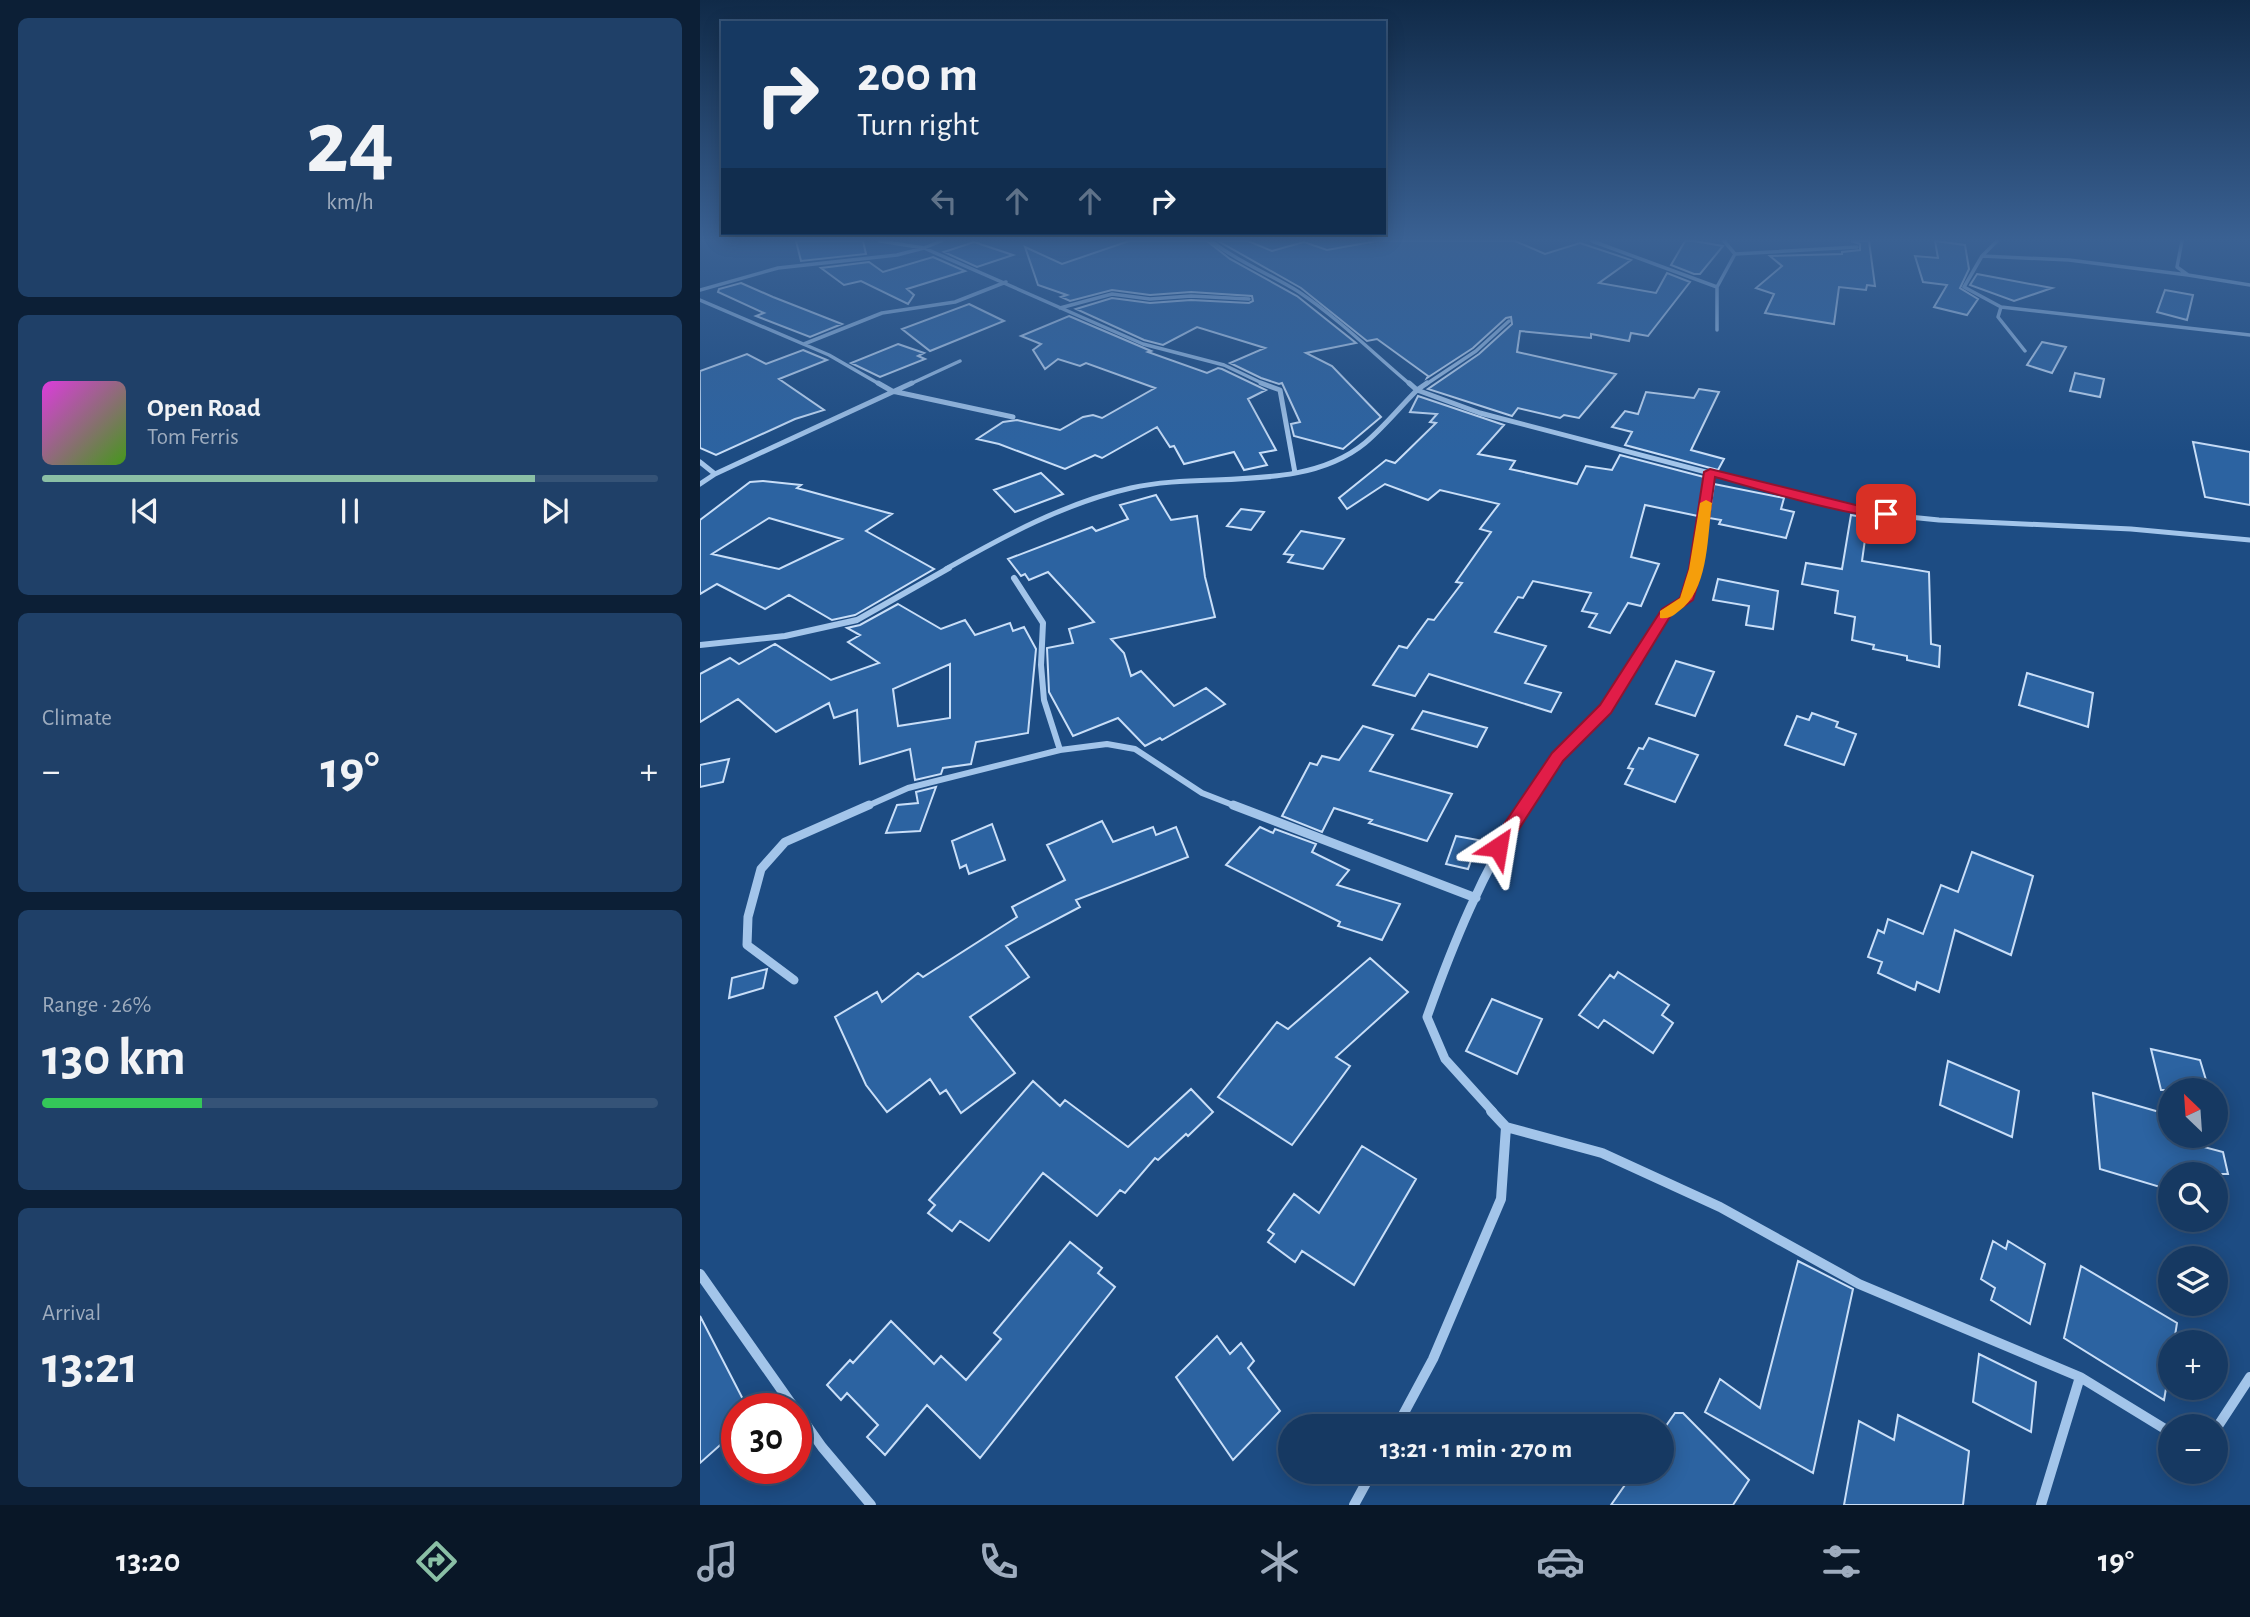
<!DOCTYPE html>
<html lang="en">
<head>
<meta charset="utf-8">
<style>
	:root { --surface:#163962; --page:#1f4068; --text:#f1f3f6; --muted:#9eacbe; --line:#355377; --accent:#8abfa5 }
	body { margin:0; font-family:"Alegreya Sans",sans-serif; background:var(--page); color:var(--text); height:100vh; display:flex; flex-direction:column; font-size:26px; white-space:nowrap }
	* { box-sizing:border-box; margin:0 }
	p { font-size:23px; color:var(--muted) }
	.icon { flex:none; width:38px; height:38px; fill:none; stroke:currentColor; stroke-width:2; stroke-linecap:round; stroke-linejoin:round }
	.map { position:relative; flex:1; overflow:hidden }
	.drawer { display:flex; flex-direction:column; gap:18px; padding:18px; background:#0c1f36; width:700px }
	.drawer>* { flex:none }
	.guide { position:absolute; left:21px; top:21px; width:665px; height:214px; border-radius:0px; box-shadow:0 4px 18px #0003,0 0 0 2px var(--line); background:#163962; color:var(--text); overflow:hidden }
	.needle { width:46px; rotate:335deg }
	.buttons { position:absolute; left:1458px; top:1078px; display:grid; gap:14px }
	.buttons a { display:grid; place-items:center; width:70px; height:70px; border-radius:50%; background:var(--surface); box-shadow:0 4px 18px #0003,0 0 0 2px var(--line); font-size:35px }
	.speed { position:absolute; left:21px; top:1393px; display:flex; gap:14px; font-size:35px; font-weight:700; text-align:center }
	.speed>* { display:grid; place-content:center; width:91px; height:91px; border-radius:50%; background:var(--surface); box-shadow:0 4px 18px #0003,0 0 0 2px var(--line); line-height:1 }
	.speed .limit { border:10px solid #d22; background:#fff; color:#111 }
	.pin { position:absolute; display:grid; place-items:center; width:60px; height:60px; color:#fff; margin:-30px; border-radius:14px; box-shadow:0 4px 10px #0006 }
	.me { position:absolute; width:77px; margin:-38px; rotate:33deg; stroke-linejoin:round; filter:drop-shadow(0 0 5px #0008) }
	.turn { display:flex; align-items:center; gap:24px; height:147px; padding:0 21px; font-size:32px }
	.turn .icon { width:91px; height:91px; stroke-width:2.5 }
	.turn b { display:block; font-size:49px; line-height:60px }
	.lanes { display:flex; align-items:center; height:66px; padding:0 21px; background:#0003; justify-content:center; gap:35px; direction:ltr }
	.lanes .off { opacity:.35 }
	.big { font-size:52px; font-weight:700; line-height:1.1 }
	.drawer .card { flex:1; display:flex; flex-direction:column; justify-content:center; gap:10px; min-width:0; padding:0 24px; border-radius:10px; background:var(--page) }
	.drawer .dial { align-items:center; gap:0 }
	.dial b { font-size:91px; line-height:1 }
	.song { display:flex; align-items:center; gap:21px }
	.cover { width:84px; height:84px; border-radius:10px; background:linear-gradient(135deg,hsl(300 70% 55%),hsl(100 70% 35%)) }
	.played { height:7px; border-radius:4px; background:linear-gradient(90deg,var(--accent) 80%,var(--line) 80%) }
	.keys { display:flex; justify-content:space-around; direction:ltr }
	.heat { display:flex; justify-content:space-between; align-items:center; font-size:38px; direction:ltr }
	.charge { height:10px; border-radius:5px; background:linear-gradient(90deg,#34c759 26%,var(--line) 0) }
	.trip { position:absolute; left:578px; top:1414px; width:396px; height:70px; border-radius:35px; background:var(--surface); box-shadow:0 4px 18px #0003,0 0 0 2px var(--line); font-weight:700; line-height:70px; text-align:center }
	.tabs { display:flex; height:112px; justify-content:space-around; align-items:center; background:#091727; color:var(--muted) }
	.tabs .icon { width:49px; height:49px }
	.tabs .current { color:var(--accent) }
	.tabs b { font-size:32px; color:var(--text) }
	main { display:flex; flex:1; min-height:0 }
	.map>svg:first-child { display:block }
	.building { fill:#2c63a1; stroke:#c8def8; stroke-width:2; fill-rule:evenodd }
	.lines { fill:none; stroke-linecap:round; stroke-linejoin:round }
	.minor-far4 { stroke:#a3c5ea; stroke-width:3.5 }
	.minor-far3 { stroke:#a3c5ea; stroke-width:5 }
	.minor-far2 { stroke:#a3c5ea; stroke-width:6 }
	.minor-far1 { stroke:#a3c5ea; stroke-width:9 }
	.minor { stroke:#a3c5ea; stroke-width:10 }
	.route { fill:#e11d48; stroke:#92132f; stroke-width:2 }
	.slow { fill:#f59e0b }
</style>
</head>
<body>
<main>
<section class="drawer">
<div class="card dial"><b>24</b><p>km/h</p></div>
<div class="card">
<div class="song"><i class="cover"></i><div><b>Open Road</b><p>Tom Ferris</p></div></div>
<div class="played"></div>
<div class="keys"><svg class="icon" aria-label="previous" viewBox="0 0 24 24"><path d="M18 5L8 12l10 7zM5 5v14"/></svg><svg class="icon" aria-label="pause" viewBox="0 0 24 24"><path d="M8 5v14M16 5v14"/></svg><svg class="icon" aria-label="next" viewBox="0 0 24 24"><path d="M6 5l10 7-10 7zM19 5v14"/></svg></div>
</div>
<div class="card"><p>Climate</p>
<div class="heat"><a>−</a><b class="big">19°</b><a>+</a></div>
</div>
<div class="card"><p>Range · 26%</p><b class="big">130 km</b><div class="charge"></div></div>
<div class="card"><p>Arrival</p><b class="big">13:21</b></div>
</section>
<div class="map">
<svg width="1550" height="1505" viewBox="0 0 1550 1505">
	<rect width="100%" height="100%" fill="#1d4c83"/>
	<path class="building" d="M 96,241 L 163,241 L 166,254 L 101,261 Z
		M 429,241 L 507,241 L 530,259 L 597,296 L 656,343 L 606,353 L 632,366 L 681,417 L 643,449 L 594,436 L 591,424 L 600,422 L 582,383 L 579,384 L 561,378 L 530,363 L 565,348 L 497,327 L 463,345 L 444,340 L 376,309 L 412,298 L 450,303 L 491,300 L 549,303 L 553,301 L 552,296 L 491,292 L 450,295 L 412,290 L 370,301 L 361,297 L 367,295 L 338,285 L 325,247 L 362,264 Z
		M 518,241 L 548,241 L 572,251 L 604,242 L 627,250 L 677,241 L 815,241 L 845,254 L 880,243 L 931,260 L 899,283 L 956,293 L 967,273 L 990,282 L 948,336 L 931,333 L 929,341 L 891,334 L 891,338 L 820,331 L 817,352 L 916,374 L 879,418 L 864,415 L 860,418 L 818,408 L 812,416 L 728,389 L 779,354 L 812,324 L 811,317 L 806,318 L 773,348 L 727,378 L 728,376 L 677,339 L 667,341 L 601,288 Z
		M 985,241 L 994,241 L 1023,246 L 1000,274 L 994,274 L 971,265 Z
		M 1151,241 L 1169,241 L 1175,286 L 1167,285 L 1166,290 L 1139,287 L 1134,324 L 1065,313 L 1074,294 L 1056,288 L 1082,266 L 1070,256 L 1142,254 L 1142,252 L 1160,250 L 1160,244 Z
		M 1235,241 L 1265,245 L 1269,269 L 1260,288 L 1278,299 L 1267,315 L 1234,307 L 1247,285 L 1223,282 L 1215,256 L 1238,258 Z
		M 274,242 L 313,255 L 277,267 L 244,252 Z
		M 233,257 L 265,271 L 207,289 L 214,295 L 208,304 L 161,281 L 144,285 L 121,268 L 169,262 L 183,272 Z
		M 1277,274 L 1293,277 L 1352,288 L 1314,301 L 1270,285 Z
		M 41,283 L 73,297 L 142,324 L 110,337 L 56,316 L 64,313 L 18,292 L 19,289 Z
		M 1465,290 L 1493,295 L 1487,320 L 1457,312 Z
		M 269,304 L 304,321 L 230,351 L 202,329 Z
		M 369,316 L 451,351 L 448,352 L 507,373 L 518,368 L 522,369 L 566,390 L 548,399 L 576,450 L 560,453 L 567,465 L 544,470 L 534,452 L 484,464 L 474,446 L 470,447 L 457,427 L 402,458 L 395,455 L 365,469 L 299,444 L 277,439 L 303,422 L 317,420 L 360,430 L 383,417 L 393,415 L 402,418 L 455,388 L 386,363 L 380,366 L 358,359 L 345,369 L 333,350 L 341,344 L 321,336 Z
		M 1342,342 L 1366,347 L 1352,373 L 1327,365 Z
		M 198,344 L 224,353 L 218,356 L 225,359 L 180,377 L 151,363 Z
		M 103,350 L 127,360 L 79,379 L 124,410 L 95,419 L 16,455 L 0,448 L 0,371 L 47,354 L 66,364 Z
		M 1375,373 L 1404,379 L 1400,397 L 1370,391 Z
		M 999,389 L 1019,392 L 991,450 L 1024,459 L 1018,470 L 925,445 L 932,432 L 912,427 L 925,411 L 938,414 L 946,392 L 994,398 Z
		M 718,396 L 804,425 L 778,454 L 815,461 L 810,469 L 877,484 L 886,466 L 912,470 L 920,455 L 1004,477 L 998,516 L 945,505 L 931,557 L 959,564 L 941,606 L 928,603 L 910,633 L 889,627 L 897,614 L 882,611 L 891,593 L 833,581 L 823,598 L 818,597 L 795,632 L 846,646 L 825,683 L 861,693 L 851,712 L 729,674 L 715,696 L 673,685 L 699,646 L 707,648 L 728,619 L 734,620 L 762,583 L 756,582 L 791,532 L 780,529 L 799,504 L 740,490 L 728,500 L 685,484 L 647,509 L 639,498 L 686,460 L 695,463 L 736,423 L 730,422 L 737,414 L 710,412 Z
		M 1493,442 L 1550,452 L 1550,505 L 1505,497 Z
		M 341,473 L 363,494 L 315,512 L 294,490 Z
		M 63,481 L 101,485 L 97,488 L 192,514 L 166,531 L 234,569 L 155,615 L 132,620 L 89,595 L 65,609 L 17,584 L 0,594 L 0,520 L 50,482 ZM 69,518 L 142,539 L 79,569 L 12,554 Z
		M 1014,484 L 1084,498 L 1081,509 L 1094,512 L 1086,538 L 1019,524 L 1021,520 L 1009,518 Z
		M 456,495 L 471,520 L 497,516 L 505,577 L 515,617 L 411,639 L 424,653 L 431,676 L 441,671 L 474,706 L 506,688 L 525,704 L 462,740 L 460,738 L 445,746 L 418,718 L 373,736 L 349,692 L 347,648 L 373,643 L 369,629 L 394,622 L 348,572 L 329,580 L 325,574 L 321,576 L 308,559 L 392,527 L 396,531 L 428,519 L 420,505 Z
		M 541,509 L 564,512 L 551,530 L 527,526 Z
		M 1151,515 L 1168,518 L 1162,561 L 1229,572 L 1231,644 L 1240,646 L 1239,667 L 1207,660 L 1207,656 L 1173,649 L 1174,645 L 1152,640 L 1155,617 L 1135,613 L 1138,591 L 1102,584 L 1106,563 L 1142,569 Z
		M 601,531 L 644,539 L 623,569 L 588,562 L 593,555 L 584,554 Z
		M 1018,579 L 1078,591 L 1073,629 L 1046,625 L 1049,606 L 1013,600 Z
		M 198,604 L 241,629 L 265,620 L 275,635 L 310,623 L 313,631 L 324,627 L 336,649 L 328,733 L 276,742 L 271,764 L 243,768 L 241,774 L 215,780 L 210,749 L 160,764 L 157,710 L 134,718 L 129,703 L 76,732 L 38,699 L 0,722 L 0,674 L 30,658 L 39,664 L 75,644 L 131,680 L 179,663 L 148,642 L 160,635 L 147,628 L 160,625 ZM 250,664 L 250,718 L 198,726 L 193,689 Z
		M 976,661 L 1014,672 L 995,716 L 956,704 Z
		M 1327,673 L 1393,693 L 1388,727 L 1319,705 Z
		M 723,711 L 787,728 L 777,747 L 712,729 Z
		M 1112,713 L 1138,722 L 1136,727 L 1156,734 L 1144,765 L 1085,745 L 1097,716 L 1109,720 Z
		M 663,726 L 693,735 L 670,771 L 752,794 L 727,841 L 669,823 L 672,820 L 634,808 L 622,832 L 582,816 L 610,763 L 617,765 L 622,756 L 639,760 Z
		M 949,738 L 998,755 L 975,802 L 925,784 L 933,769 L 928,768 L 939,748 L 943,749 Z
		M 29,759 L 23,782 L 0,787 L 0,765 Z
		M 236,787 L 220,831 L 186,833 L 197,805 L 218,803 L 216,792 Z
		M 402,821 L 413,842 L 453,827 L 456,835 L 476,827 L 488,857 L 376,900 L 380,907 L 306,946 L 329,977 L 270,1017 L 315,1073 L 261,1113 L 246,1090 L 240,1094 L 230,1079 L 187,1112 L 166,1085 L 135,1017 L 177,992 L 182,1002 L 218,973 L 223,977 L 317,917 L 312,907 L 365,880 L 347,845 Z
		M 292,824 L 305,860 L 269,874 L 266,865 L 260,868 L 252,841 Z
		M 560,827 L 573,833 L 575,829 L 616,844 L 612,852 L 649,870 L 637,885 L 700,904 L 682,940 L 638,926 L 640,922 L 526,865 Z
		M 756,836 L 778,840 L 768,869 L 746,864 Z
		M 1272,852 L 1333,876 L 1311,955 L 1255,930 L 1239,992 L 1217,982 L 1215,990 L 1178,973 L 1182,962 L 1168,957 L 1178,930 L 1184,933 L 1188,919 L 1223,934 L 1241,885 L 1258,892 Z
		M 670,958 L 708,992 L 636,1057 L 650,1066 L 592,1145 L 518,1097 L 577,1022 L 588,1029 Z
		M 67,969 L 63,988 L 29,998 L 32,978 Z
		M 918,972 L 969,1005 L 962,1015 L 973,1023 L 953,1053 L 904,1020 L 898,1028 L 879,1015 L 910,975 L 914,978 Z
		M 792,999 L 842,1019 L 817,1074 L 766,1051 Z
		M 1451,1049 L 1500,1060 L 1509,1090 L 1461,1090 Z
		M 1248,1061 L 1319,1091 L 1312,1137 L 1240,1105 Z
		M 333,1081 L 360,1106 L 365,1100 L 428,1147 L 491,1089 L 513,1112 L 488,1136 L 486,1134 L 458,1160 L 455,1158 L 425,1193 L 420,1190 L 397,1216 L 343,1173 L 289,1241 L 260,1221 L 252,1231 L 228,1213 L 235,1205 L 229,1200 Z
		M 1393,1093 L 1470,1115 L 1470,1138 L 1523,1152 L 1528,1174 L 1470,1174 L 1470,1190 L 1400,1169 Z
		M 662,1146 L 716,1179 L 654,1285 L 602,1251 L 595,1262 L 568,1242 L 574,1234 L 568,1230 L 594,1194 L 619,1213 Z
		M 1293,1241 L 1306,1249 L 1308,1241 L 1345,1264 L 1330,1324 L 1291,1300 L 1295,1288 L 1281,1279 Z
		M 370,1242 L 402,1268 L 398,1273 L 415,1287 L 280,1458 L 227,1405 L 185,1455 L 167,1437 L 178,1425 L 147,1393 L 141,1400 L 127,1385 L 150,1360 L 153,1363 L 191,1321 L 234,1364 L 241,1356 L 266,1380 L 301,1339 L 294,1333 Z
		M 1098,1261 L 1153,1289 L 1113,1473 L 1005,1412 L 1020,1379 L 1060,1408 Z
		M 1381,1266 L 1477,1323 L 1474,1342 L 1470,1342 L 1470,1366 L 1464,1400 L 1364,1338 Z
		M 0,1316 L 48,1409 L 37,1409 L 37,1430 L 0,1463 Z
		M 517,1336 L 530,1354 L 541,1343 L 554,1361 L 548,1368 L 580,1411 L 533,1460 L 476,1377 Z
		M 1279,1354 L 1336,1382 L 1331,1432 L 1273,1402 Z
		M 975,1413 L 983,1413 L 1049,1480 L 1033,1505 L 911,1505 L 934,1472 L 961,1472 L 961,1433 Z
		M 1198,1415 L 1269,1451 L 1263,1505 L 1144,1505 L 1159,1421 L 1194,1440 Z"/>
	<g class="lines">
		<path class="minor-far4" d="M 180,241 L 224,248 L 241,241
			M 511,241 C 538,262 570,274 599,292 C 639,319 674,354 711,385
			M 892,241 L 1017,287
			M 1297,241 L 1282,256 L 1264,287 L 1301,307 L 1550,335
			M 1482,241 L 1477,267 L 1488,275 L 1550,285
			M 1035,254 L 1157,247
			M 1282,256 L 1369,260 L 1488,275
			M 0,290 L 78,268 L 197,255 L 224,248 L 443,344 L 524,365 L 566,385
			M 0,300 L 129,355 L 181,385
			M 1301,307 L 1298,317 L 1325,351
			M 360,308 L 412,294 L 450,299 L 491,296 L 549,299
			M 1017,330 L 1017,287 L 1035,254 L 1024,241
			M 104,344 L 182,313 L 255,302 L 306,282
			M 208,385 L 260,361
			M 725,385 L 776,351 L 809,321"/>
		<path class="minor-far3" d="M 178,383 L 192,391 L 313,417
			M 561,383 L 580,390 L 595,473
			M 709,383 L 717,390 L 780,413 L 1159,512 L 1239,520 L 1431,529 L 1550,540
			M 0,462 L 15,474
			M 0,484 L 15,474 L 212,383
			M 246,569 C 304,536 365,503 431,488 C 504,471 603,494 665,443 C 683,428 700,407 717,390 L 727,383
			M 996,569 L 1010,472"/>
		<path class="minor-far2" d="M 314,578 L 343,623 L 341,665 L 344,700 L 360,750
			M 0,645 L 85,636 L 157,620 L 249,568
			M 165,807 L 208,788 L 360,750 L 407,744 L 435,749 L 502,793 L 538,807
			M 824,807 L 857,757 L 906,709 L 966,612 L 986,600 L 996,568"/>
		<path class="minor-far1" d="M 533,805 L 776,898
			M 94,980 L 47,945 L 48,917 L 61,869 L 85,842 L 169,805
			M 793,1112 L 745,1059 L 727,1017 C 753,944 783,870 826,805"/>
		<path class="minor" d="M 791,1111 L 806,1127 L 902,1153 L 1020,1207 L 1159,1284 L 1380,1377 L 1465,1429 L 1470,1429
			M 0,1274 L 95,1409
			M 96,1410 L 122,1447 L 171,1505
			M 697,1426 L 733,1359 L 801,1199 L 806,1127
			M 1516,1429 L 1550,1377
			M 654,1505 L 672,1472
			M 1341,1505 L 1380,1377"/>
	</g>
	<linearGradient id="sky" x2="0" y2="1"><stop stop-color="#102a48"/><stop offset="0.53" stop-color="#3a6193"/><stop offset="1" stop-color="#3a6193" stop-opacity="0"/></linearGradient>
	<rect width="1550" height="452" fill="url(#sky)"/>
	<path class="route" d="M 1010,469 L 1192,514 C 1177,526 1041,484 1015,477 L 1002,569 L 993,600 L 971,615 L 911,713 L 863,761 L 804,852 L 792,852 L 789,847 L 792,842 L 852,753 L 900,705 L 962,609 L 980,598 L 989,569 L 1004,472 Z"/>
	<path class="slow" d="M 1006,500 L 1012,503 C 1007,537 1009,590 979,611 C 973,616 969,619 960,618 L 960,611 L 980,598 L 989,569 L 1000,503 Z"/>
</svg>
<div class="buttons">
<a><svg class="needle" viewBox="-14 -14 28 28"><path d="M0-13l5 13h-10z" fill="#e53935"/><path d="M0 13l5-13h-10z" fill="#9eacbe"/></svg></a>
<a><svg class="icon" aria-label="search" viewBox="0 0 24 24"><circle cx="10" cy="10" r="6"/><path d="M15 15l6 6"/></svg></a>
<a><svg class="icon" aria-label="layers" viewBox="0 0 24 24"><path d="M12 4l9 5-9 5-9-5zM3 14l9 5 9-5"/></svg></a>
<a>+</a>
<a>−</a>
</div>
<div class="speed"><div class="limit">30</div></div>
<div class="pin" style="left:1186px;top:514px;background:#d93025"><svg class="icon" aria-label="arrive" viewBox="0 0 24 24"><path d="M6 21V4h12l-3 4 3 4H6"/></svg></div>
<svg class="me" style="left:798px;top:847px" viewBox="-20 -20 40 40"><path d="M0-17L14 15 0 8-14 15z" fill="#e11d48" stroke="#fff" stroke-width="4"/></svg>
<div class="trip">13:21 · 1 min · 270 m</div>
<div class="guide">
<div class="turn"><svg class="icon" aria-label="right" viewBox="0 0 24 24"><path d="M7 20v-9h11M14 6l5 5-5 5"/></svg><div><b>200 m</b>Turn right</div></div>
<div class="lanes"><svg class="icon off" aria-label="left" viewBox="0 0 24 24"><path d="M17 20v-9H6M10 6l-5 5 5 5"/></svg><svg class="icon off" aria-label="ahead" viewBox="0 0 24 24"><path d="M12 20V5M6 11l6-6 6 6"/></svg><svg class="icon off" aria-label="ahead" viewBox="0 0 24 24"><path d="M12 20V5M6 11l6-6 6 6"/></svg><svg class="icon" aria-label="right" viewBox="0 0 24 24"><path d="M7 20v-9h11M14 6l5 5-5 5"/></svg></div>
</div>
</div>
</main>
<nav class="tabs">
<b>13:20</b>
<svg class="icon current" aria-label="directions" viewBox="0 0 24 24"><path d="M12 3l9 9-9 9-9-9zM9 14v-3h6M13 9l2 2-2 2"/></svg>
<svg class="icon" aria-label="music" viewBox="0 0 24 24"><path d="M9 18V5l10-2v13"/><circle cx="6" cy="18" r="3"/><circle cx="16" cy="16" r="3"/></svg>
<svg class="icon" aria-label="phone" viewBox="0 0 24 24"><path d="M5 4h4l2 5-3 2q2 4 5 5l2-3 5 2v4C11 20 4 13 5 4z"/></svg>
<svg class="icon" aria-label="climate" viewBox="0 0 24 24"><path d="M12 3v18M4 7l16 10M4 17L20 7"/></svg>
<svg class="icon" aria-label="car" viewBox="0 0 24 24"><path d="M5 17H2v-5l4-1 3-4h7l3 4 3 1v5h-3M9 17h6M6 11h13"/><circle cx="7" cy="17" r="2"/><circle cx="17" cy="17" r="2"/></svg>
<svg class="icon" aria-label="filters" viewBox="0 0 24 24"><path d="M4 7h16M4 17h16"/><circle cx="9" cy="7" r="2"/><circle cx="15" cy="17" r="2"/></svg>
<b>19°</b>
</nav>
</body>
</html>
